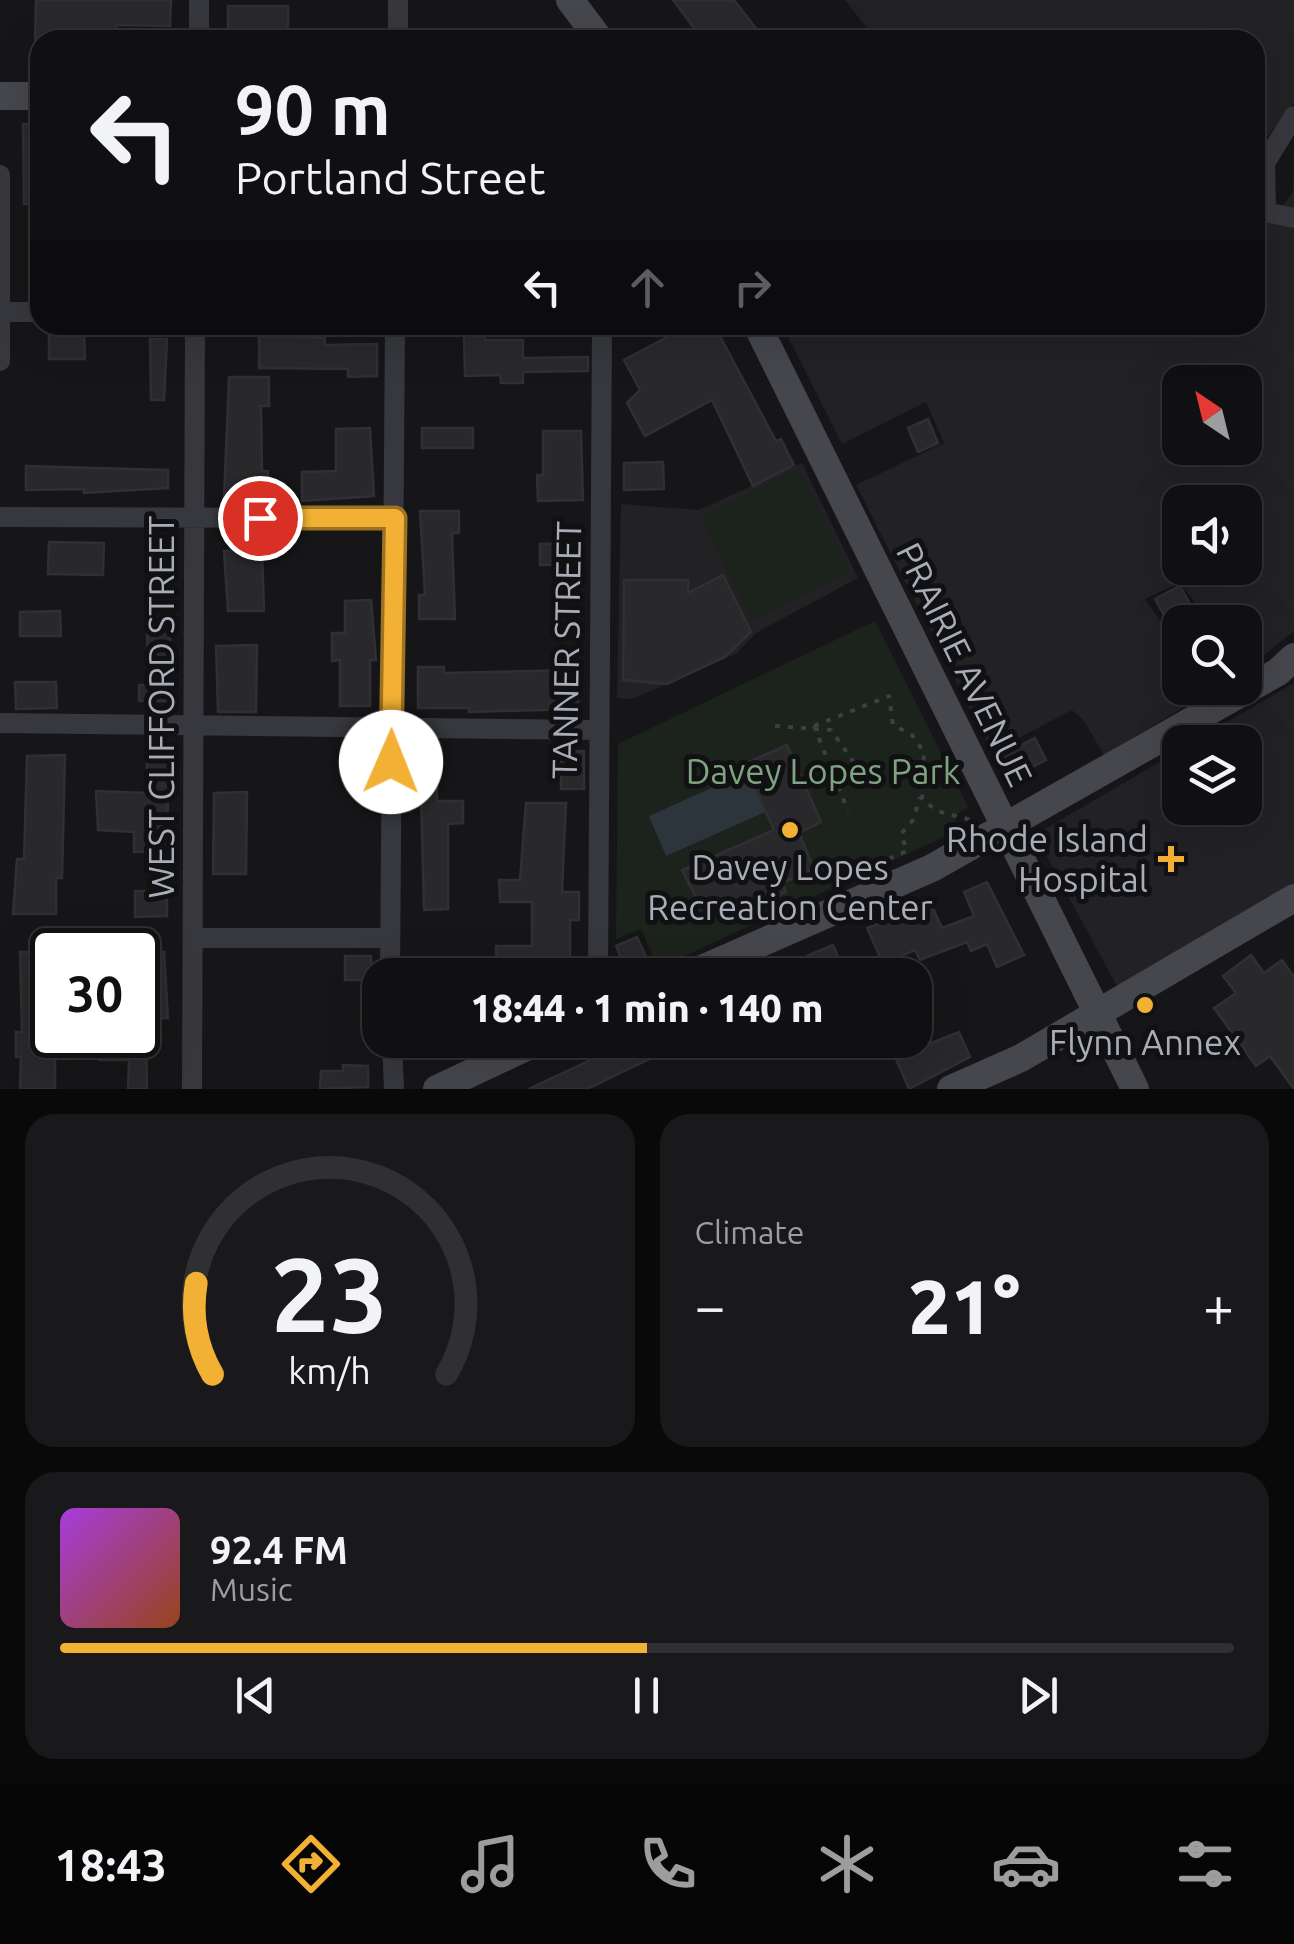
<!DOCTYPE html>
<html lang="en">
<head>
<meta charset="utf-8">
<style>
	:root { --surface:#101012; --page:#19191b; --text:#f1f3f6; --muted:#9c9d9f; --line:#303032; --accent:#f2b134 }
	body { margin:0; font-family:Ubuntu,sans-serif; background:var(--page); color:var(--text); height:100vh; display:flex; flex-direction:column; font-size:38px; white-space:nowrap }
	* { box-sizing:border-box; margin:0 }
	p { font-size:32px; color:var(--muted) }
	.icon { flex:none; width:55px; height:55px; fill:none; stroke:currentColor; stroke-width:2; stroke-linecap:round; stroke-linejoin:round }
	.map { position:relative; height:1089px; overflow:hidden }
	.details { display:flex; flex-direction:column; gap:25px; padding:25px; background:#09090a; flex:1 }
	.details>* { flex:none }
	.guide { position:absolute; left:30px; top:30px; width:1235px; height:305px; border-radius:30px; box-shadow:0 10px 40px #0002,0 0 0 2px var(--line); background:#101012; color:var(--text); overflow:hidden }
	.needle { width:65px; rotate:325deg }
	.fabs { position:absolute; left:1162px; top:365px; display:grid; gap:20px }
	.fabs a { display:grid; place-items:center; width:100px; height:100px; border-radius:20px; background:var(--surface); box-shadow:0 10px 40px #0002,0 0 0 2px var(--line); font-size:50px }
	.speed { position:absolute; left:30px; top:928px; display:flex; gap:20px; font-size:50px; font-weight:700; text-align:center }
	.speed>* { display:grid; place-content:center; width:130px; height:130px; border-radius:50%; background:var(--surface); box-shadow:0 10px 40px #0002,0 0 0 2px var(--line); line-height:1 }
	.speed .limit { border:5px solid #111; border-radius:15px; background:#fff; color:#111 }
	.pin { position:absolute; display:grid; place-items:center; width:85px; height:85px; color:#fff; margin:-42px; border:5px solid #fff; border-radius:50%; box-shadow:0 2px 10px #0007 }
	.me { position:absolute; width:110px; margin:-55px; rotate:1deg; stroke-linejoin:round; filter:drop-shadow(0 0 8px #0008) }
	.turn { display:flex; align-items:center; gap:35px; height:210px; padding:0 40px; font-size:45px }
	.turn .icon { width:130px; height:130px; stroke-width:2.5 }
	.turn b { display:block; font-size:70px; line-height:85px }
	.lanes { display:flex; align-items:center; height:95px; padding:0 40px; background:#0003; justify-content:center; gap:50px; direction:ltr }
	.lanes .off { opacity:.35 }
	.big { font-size:75px; font-weight:800; line-height:1.1 }
	.details .tile { flex:1; display:flex; flex-direction:column; justify-content:center; gap:15px; min-width:0; padding:0 35px; border-radius:30px; background:var(--page) }
	.details .dial { align-items:center; gap:0 }
	.dial svg { height:260px; overflow:visible; fill:none; stroke:var(--line); stroke-width:7; stroke-linecap:round; text-anchor:middle }
	.dial text { fill:var(--text); stroke:none }
	.song { display:flex; align-items:center; gap:30px }
	.cover { width:120px; height:120px; border-radius:15px; background:linear-gradient(135deg,hsl(280 70% 55%),hsl(20 70% 35%)) }
	.played { height:10px; border-radius:5px; background:linear-gradient(90deg,var(--accent) 50%,var(--line) 50%) }
	.keys { display:flex; justify-content:space-around; direction:ltr }
	.heat { display:flex; justify-content:space-between; align-items:center; font-size:55px; direction:ltr }
	.details .tiles { flex:1; display:grid; gap:25px; grid-template-columns:1fr 1fr }
	.tile:last-child { grid-column:span 2 }
	.trip { position:absolute; left:362px; top:958px; width:570px; height:100px; border-radius:30px; background:var(--surface); box-shadow:0 10px 40px #0002,0 0 0 2px var(--line); font-weight:800; line-height:100px; text-align:center }
	.tabs { display:flex; height:160px; justify-content:space-around; align-items:center; background:#060607; color:var(--muted) }
	.tabs .icon { width:70px; height:70px }
	.tabs .on { color:var(--accent) }
	.tabs b { font-size:45px; color:var(--text) }
	.map>svg:first-child { display:block }
	.built { fill:#222225; fill-rule:evenodd }
	.green { fill:#1c231d }
	.water { fill:#2c353c }
	.building { fill:#29292c; stroke:#303034; stroke-width:2.5 }
	.lines { fill:none; stroke-linecap:round; stroke-linejoin:round }
	.path { stroke:#3d3f44; stroke-width:4; stroke-dasharray:5 8; stroke-linecap:butt }
	.street { stroke:#37383d; stroke-width:20 }
	.secondary { stroke:#45474d; stroke-width:28 }
	.route-casing { stroke:#9d7322; stroke-width:25 }
	.route { stroke:#f2b134; stroke-width:18 }
	.poi-dot { fill:#f2b134; stroke:#111113; stroke-width:4 }
	.labels { text-anchor:middle; dominant-baseline:central; stroke-width:10; stroke-linejoin:round; paint-order:stroke }
	.street-label { font-size:35px; fill:#a8adb8; stroke:#111113 }
	.park-label { font-size:35px; fill:#7fa381; stroke:#111113 }
	.poi-label { font-size:35px; fill:#a8adb8; stroke:#111113 }
</style>
</head>
<body>
<div class="map">
<svg width="1294" height="1089" viewBox="0 0 1294 1089">
	<rect width="100%" height="100%" fill="#161618"/>
	<path class="built" d="M 845,0 L 1294,0 L 1294,103 L 1255,152 L 1255,40 L 876,40 Z
		M 1294,146 L 1294,631 L 1247,669 L 1245,622 L 1212,622 L 1179,583 L 1145,599 L 1180,649 L 1180,688 L 1211,691 L 1104,755 L 1084,721 L 1072,710 L 992,752 L 856,485 L 944,443 L 926,402 L 842,444 L 782,325 L 1255,325 L 1255,225 L 1270,223 L 1293,192 ZM 1180,382 L 1245,382 L 1245,448 L 1180,448 ZM 1180,502 L 1245,502 L 1245,568 L 1180,568 Z
		M 802,463 L 858,578 L 756,633 L 737,653 L 632,699 L 617,698 L 621,504 L 699,510 Z
		M 1294,683 L 1294,884 L 1118,988 L 1035,835 L 1180,750 L 1180,808 L 1245,808 L 1245,742 L 1193,742 Z"/>
	<path class="green" d="M 800,468 L 851,572 L 751,621 L 704,527 L 705,514 Z
		M 875,621 L 968,807 L 954,816 L 959,830 L 658,968 L 641,929 L 616,939 L 618,744 Z"/>
	<path class="water" d="M 747,772 L 765,812 L 666,856 L 649,816 Z"/>
	<path class="building" d="M 36,0 L 171,0 L 170,26 L 116,25 L 116,40 L 35,40 Z
		M 673,0 L 734,0 L 765,40 L 703,40 Z
		M 228,6 L 288,6 L 288,40 L 228,40 Z
		M 23,124 L 40,124 L 40,204 L 24,204 Z
		M 690,325 L 714,325 L 776,441 L 781,439 L 794,465 L 753,486 L 712,400 L 645,436 L 627,403 L 640,390 L 624,360 Z
		M 49,332 L 84,332 L 85,359 L 49,359 Z
		M 464,335 L 484,335 L 485,340 L 523,340 L 523,358 L 588,357 L 588,371 L 523,372 L 523,383 L 501,383 L 500,375 L 465,376 Z
		M 259,336 L 325,338 L 325,345 L 377,344 L 377,376 L 348,377 L 348,369 L 259,368 Z
		M 150,339 L 167,339 L 164,400 L 151,400 Z
		M 229,377 L 269,377 L 269,406 L 261,406 L 262,471 L 268,471 L 268,498 L 224,499 Z
		M 928,419 L 938,443 L 918,452 L 908,428 Z
		M 370,428 L 374,496 L 302,501 L 302,472 L 336,471 L 336,429 Z
		M 422,428 L 473,428 L 473,448 L 422,448 Z
		M 543,431 L 581,431 L 583,500 L 538,501 L 537,475 L 543,475 Z
		M 663,462 L 664,489 L 624,490 L 624,463 Z
		M 26,466 L 168,470 L 168,488 L 84,493 L 84,489 L 26,490 Z
		M 420,511 L 459,511 L 459,533 L 452,533 L 455,619 L 419,619 L 419,595 L 425,595 Z
		M 49,542 L 104,543 L 103,575 L 48,574 Z
		M 581,543 L 582,564 L 540,565 L 540,544 Z
		M 262,550 L 264,611 L 228,611 L 224,551 Z
		M 723,575 L 751,632 L 725,657 L 667,684 L 623,680 L 624,580 L 688,580 L 688,593 Z
		M 1180,586 L 1189,602 L 1164,615 L 1155,599 Z
		M 371,600 L 376,660 L 370,660 L 370,706 L 340,706 L 340,660 L 332,661 L 332,633 L 345,633 L 345,601 Z
		M 60,611 L 61,636 L 20,636 L 20,612 Z
		M 146,618 L 170,618 L 170,701 L 139,701 L 139,685 L 150,685 Z
		M 257,645 L 256,712 L 218,712 L 216,646 Z
		M 418,667 L 444,667 L 444,673 L 578,670 L 578,709 L 469,712 L 469,708 L 418,708 Z
		M 15,682 L 56,682 L 57,708 L 16,709 Z
		M 1035,738 L 1046,760 L 1008,779 L 998,757 Z
		M 787,745 L 821,822 L 799,833 L 814,869 L 782,883 L 786,892 L 752,909 L 742,912 L 738,902 L 706,917 L 682,870 L 774,830 L 744,764 Z
		M 411,748 L 436,748 L 437,801 L 463,801 L 463,823 L 448,824 L 448,909 L 424,910 L 421,794 L 412,794 Z
		M 584,751 L 584,789 L 561,789 L 561,752 Z
		M 147,754 L 172,754 L 172,774 L 167,774 L 169,851 L 134,852 L 134,832 L 98,830 L 96,791 L 147,793 Z
		M 65,755 L 62,878 L 56,878 L 56,914 L 13,914 L 17,859 L 24,859 L 27,756 Z
		M 247,792 L 246,874 L 213,874 L 214,793 Z
		M 526,803 L 566,803 L 562,892 L 579,892 L 579,920 L 570,920 L 570,975 L 540,975 L 540,965 L 496,964 L 496,946 L 532,946 L 532,902 L 500,902 L 499,880 L 520,880 Z
		M 987,882 L 1024,955 L 997,967 L 987,944 L 971,951 L 967,942 L 920,960 L 915,950 L 883,964 L 867,928 L 931,904 L 942,928 L 974,916 L 964,892 Z
		M 135,891 L 167,891 L 167,916 L 135,917 Z
		M 637,937 L 651,968 L 628,975 L 616,946 Z
		M 833,945 L 846,975 L 815,975 L 807,956 Z
		M 20,952 L 52,952 L 52,1035 L 64,1035 L 64,1059 L 55,1058 L 55,1089 L 20,1089 L 21,1057 L 16,1057 L 16,1032 L 22,1032 Z
		M 138,952 L 164,952 L 168,1018 L 138,1018 Z
		M 1251,955 L 1264,973 L 1282,960 L 1294,977 L 1294,1089 L 1270,1056 L 1256,1066 L 1214,1008 L 1236,993 L 1223,976 Z
		M 345,956 L 371,956 L 372,980 L 345,980 Z
		M 959,1032 L 970,1057 L 909,1089 L 895,1057 Z
		M 99,1035 L 146,1035 L 147,1089 L 128,1089 L 129,1060 L 99,1060 Z
		M 633,1040 L 689,1040 L 587,1089 L 529,1089 Z
		M 343,1065 L 368,1066 L 368,1087 L 320,1089 L 321,1071 L 343,1071 Z"/>
	<g class="lines">
		<path class="path" d="M 775,726 L 831,730 L 857,767 L 855,793
			M 814,726 L 889,696 L 893,725 L 912,735 L 924,752 L 922,799 L 937,811 L 971,820
			M 814,726 L 848,811
			M 877,864 L 907,851 L 901,834 L 913,820 L 920,797"/>
		<path class="street" d="M 199,40 L 199,0
			M 398,40 L 398,0
			M 0,175 L 0,361
			M 1266,209 L 1265,163 L 1294,116
			M 1255,210 L 1294,218
			M 0,312 L 40,312
			M 0,517 L 395,518
			M 0,723 L 597,730
			M 194,938 L 389,938
			M 390,975 L 395,325
			M 598,975 L 602,325
			M 392,1040 L 394,1089
			M 192,1089 L 195,325"/>
		<path class="secondary" d="M 570,0 L 600,40
			M 0,96 L 40,96
			M 757,325 L 1135,1089
			M 688,975 L 932,868 L 1278,672 L 1294,657
			M 437,1089 L 541,1040
			M 951,1089 L 1021,1058 L 1294,898"/>
	</g>
	<g class="lines">
		<g class="route-casing">
			<path id="route" d="M 260,518 L 395,518 L 391,762"/>
		</g>
		<use href="#route" class="route"/>
	</g>
	<g class="poi-dot">
		<circle cx="790" cy="830" r="10"/>
		<path d="M1166 844h10v10h10v10h-10v10h-10v-10h-10v-10h10z"/>
		<circle cx="1145" cy="1005" r="10"/>
	</g>
	<g class="labels">
		<g class="street-label">
			<text transform="translate(566 650) rotate(-89)">TANNER STREET</text>
			<text transform="translate(965 664) rotate(64)">PRAIRIE AVENUE</text>
			<text transform="translate(161 707) rotate(-90)">WEST CLIFFORD STREET</text>
		</g>
		<g class="park-label">
			<text x="823" y="771">Davey Lopes Park</text>
		</g>
		<g class="poi-label">
			<text x="1148" y="839" text-anchor="end">Rhode Island<tspan x="1148" dy="40">Hospital</tspan></text>
			<text x="790" y="867">Davey Lopes<tspan x="790" dy="40">Recreation Center</tspan></text>
			<text x="1145" y="1042">Flynn Annex</text>
		</g>
	</g>
</svg>
<div class="fabs">
<a><svg class="needle" viewBox="-14 -14 28 28"><path d="M0-13l5 13h-10z" fill="#e53935"/><path d="M0 13l5-13h-10z" fill="#9c9d9f"/></svg></a>
<a><svg class="icon" aria-label="sound" viewBox="0 0 24 24"><path d="M4 9h4l5-4v14l-5-4H4zM17 9q2 3 0 6"/></svg></a>
<a><svg class="icon" aria-label="search" viewBox="0 0 24 24"><circle cx="10" cy="10" r="6"/><path d="M15 15l6 6"/></svg></a>
<a><svg class="icon" aria-label="layers" viewBox="0 0 24 24"><path d="M12 4l9 5-9 5-9-5zM3 14l9 5 9-5"/></svg></a>
</div>
<div class="speed"><div class="limit">30</div></div>
<div class="pin" style="left:260px;top:518px;background:#d93025"><svg class="icon" aria-label="arrive" viewBox="0 0 24 24"><path d="M6 21V4h12l-3 4 3 4H6"/></svg></div>
<svg class="me" style="left:391px;top:762px" viewBox="-20 -20 40 40"><circle r="19" fill="#fff"/><path d="M0-13L10 11 0 6-10 11z" fill="#f2b134"/></svg>
<div class="trip">18:44 · 1 min · 140 m</div>
<div class="guide">
<div class="turn"><svg class="icon" aria-label="left" viewBox="0 0 24 24"><path d="M17 20v-9H6M10 6l-5 5 5 5"/></svg><div><b>90 m</b>Portland Street</div></div>
<div class="lanes"><svg class="icon" aria-label="left" viewBox="0 0 24 24"><path d="M17 20v-9H6M10 6l-5 5 5 5"/></svg><svg class="icon off" aria-label="ahead" viewBox="0 0 24 24"><path d="M12 20V5M6 11l6-6 6 6"/></svg><svg class="icon off" aria-label="right" viewBox="0 0 24 24"><path d="M7 20v-9h11M14 6l5 5-5 5"/></svg></div>
</div>
</div>
<section class="details">
<div class="tiles">
<div class="tile dial"><svg viewBox="0 0 100 80">
<path d="M14 69A42 42 0 1 1 86 69"/>
<path d="M14 69A42 42 0 0 1 9 41" stroke="#f2b134"/>
<text x="50" y="56" font-size="32" font-weight="700">23</text>
<text x="50" y="72" font-size="11">km/h</text>
</svg></div>
<div class="tile"><p>Climate</p>
<div class="heat"><a>−</a><b class="big">21°</b><a>+</a></div>
</div>
<div class="tile">
<div class="song"><i class="cover"></i><div><b>92.4 FM</b><p>Music</p></div></div>
<div class="played"></div>
<div class="keys"><svg class="icon" aria-label="previous" viewBox="0 0 24 24"><path d="M18 5L8 12l10 7zM5 5v14"/></svg><svg class="icon" aria-label="pause" viewBox="0 0 24 24"><path d="M8 5v14M16 5v14"/></svg><svg class="icon" aria-label="next" viewBox="0 0 24 24"><path d="M6 5l10 7-10 7zM19 5v14"/></svg></div>
</div>
</div>
</section>
<nav class="tabs">
<b>18:43</b>
<svg class="icon on" aria-label="directions" viewBox="0 0 24 24"><path d="M12 3l9 9-9 9-9-9zM9 14v-3h6M13 9l2 2-2 2"/></svg>
<svg class="icon" aria-label="music" viewBox="0 0 24 24"><path d="M9 18V5l10-2v13"/><circle cx="6" cy="18" r="3"/><circle cx="16" cy="16" r="3"/></svg>
<svg class="icon" aria-label="phone" viewBox="0 0 24 24"><path d="M5 4h4l2 5-3 2q2 4 5 5l2-3 5 2v4C11 20 4 13 5 4z"/></svg>
<svg class="icon" aria-label="climate" viewBox="0 0 24 24"><path d="M12 3v18M4 7l16 10M4 17L20 7"/></svg>
<svg class="icon" aria-label="car" viewBox="0 0 24 24"><path d="M5 17H2v-5l4-1 3-4h7l3 4 3 1v5h-3M9 17h6M6 11h13"/><circle cx="7" cy="17" r="2"/><circle cx="17" cy="17" r="2"/></svg>
<svg class="icon" aria-label="filters" viewBox="0 0 24 24"><path d="M4 7h16M4 17h16"/><circle cx="9" cy="7" r="2"/><circle cx="15" cy="17" r="2"/></svg>
</nav>
</body>
</html>
